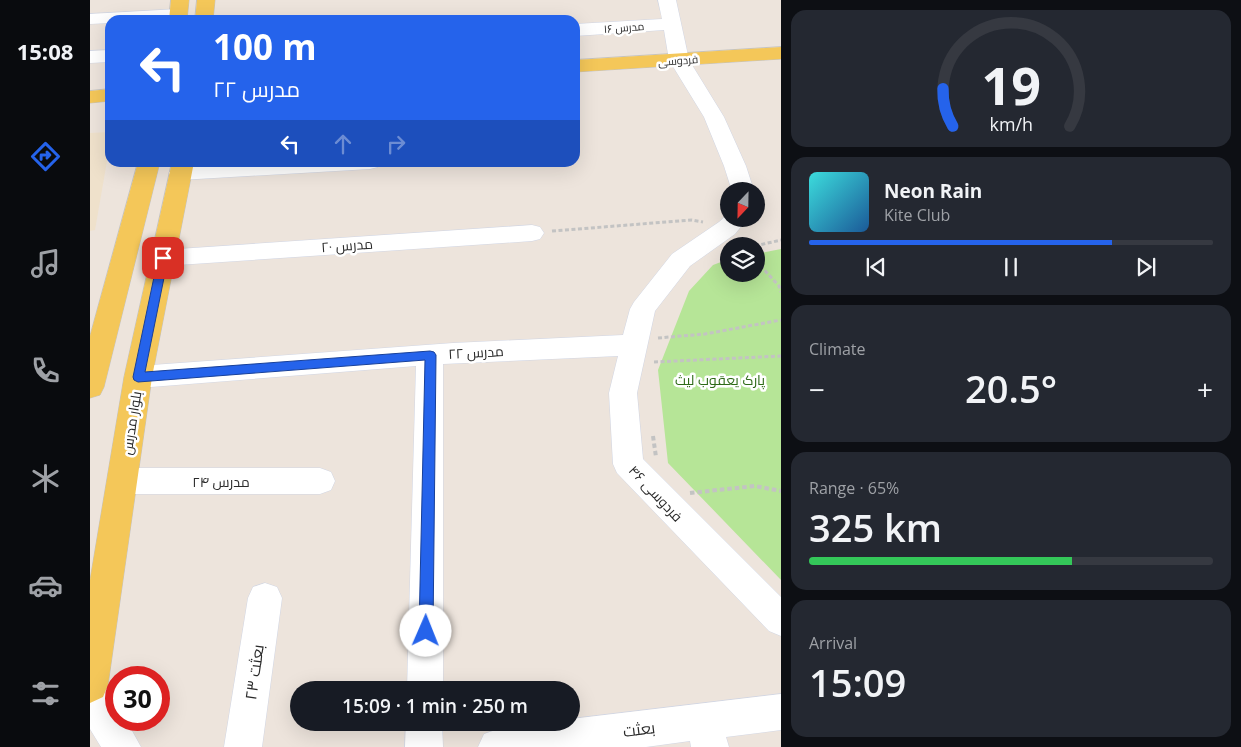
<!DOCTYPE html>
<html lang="en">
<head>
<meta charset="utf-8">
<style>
	:root { --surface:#171b24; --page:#242831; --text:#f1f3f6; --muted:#9ea1a6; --line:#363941; --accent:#2563eb }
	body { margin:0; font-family:"Open Sans",Cairo,sans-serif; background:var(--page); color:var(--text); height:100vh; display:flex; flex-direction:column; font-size:19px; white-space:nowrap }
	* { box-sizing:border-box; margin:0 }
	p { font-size:16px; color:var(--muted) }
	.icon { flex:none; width:28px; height:28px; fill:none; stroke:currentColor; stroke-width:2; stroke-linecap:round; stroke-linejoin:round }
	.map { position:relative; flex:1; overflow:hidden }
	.details { display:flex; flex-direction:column; gap:10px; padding:10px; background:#0d0f14; width:460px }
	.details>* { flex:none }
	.hud { position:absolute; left:15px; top:15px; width:475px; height:152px; border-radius:15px; box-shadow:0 5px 20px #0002; background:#2563eb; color:#fff; overflow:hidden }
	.needle { width:32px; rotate:202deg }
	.buttons { position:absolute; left:630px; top:182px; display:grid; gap:10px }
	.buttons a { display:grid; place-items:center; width:45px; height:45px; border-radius:50%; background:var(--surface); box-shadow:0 5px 20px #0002; font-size:25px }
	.speed { position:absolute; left:15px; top:666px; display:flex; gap:10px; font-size:25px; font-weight:700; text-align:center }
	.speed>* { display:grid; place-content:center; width:65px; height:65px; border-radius:50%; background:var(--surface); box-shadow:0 5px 20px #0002; line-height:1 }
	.speed .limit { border:8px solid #d22; background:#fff; color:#111 }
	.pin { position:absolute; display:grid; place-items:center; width:42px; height:42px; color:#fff; margin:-21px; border-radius:10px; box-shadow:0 2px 8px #0006 }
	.me { position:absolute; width:55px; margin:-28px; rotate:1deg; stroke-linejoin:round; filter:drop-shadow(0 0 4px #0008) }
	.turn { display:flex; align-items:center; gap:18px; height:105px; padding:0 25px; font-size:22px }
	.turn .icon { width:65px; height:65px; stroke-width:2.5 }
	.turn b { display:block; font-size:35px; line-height:42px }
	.lanes { display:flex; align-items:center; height:48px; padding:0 25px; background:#0003; justify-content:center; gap:25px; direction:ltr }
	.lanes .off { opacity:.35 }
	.big { font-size:38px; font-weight:600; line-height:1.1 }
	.details .tile { flex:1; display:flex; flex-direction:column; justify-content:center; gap:8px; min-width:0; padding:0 18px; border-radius:15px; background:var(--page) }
	.details .dial { align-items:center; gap:0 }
	.dial svg { height:130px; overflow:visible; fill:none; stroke:var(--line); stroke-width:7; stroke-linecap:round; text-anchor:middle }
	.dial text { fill:var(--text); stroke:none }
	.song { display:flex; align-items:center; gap:15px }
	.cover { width:60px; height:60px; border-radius:8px; background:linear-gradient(135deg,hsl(180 70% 55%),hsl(210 70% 35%)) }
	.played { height:5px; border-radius:2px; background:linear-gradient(90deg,var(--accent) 75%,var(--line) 75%) }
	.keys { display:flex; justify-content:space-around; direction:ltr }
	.heat { display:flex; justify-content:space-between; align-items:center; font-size:28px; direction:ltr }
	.charge { height:8px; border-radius:4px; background:linear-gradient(90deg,#34c759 65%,var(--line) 0) }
	.trip { position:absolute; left:200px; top:681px; width:290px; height:50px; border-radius:25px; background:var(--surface); box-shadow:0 5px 20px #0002; font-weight:600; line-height:50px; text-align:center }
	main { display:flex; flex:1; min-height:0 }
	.menu { display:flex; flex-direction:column; width:90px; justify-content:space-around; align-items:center; background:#090b0e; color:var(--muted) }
	.menu .icon { width:35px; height:35px }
	.menu .on { color:var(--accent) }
	.menu b { font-size:22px; color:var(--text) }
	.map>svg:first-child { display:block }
	.education { fill:#efe1cb }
	.green { fill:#b6e597 }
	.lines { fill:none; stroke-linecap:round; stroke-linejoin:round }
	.minor-casing { stroke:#d1d6e4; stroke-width:1 }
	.major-casing { stroke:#c3c3c3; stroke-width:1 }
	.path-far1 { stroke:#c3c3c3; stroke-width:3; stroke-dasharray:4 2.5; stroke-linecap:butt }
	.path { stroke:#c3c3c3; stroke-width:4; stroke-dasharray:4.5 3; stroke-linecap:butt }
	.minor { fill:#fff; fill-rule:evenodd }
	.major { fill:#f4c759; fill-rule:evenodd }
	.route { fill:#2563eb; stroke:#184099 }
	.labels { text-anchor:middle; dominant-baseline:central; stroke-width:5; stroke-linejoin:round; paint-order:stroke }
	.far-street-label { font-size:11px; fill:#2a2a2a; stroke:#fff }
	.street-label { font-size:14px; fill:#2a2a2a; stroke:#fff }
	.park-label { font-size:14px; fill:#2e6a18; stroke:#fff }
	.near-street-label { font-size:16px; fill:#2a2a2a; stroke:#fff }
</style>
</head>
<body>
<main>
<nav class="menu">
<b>15:08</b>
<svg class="icon on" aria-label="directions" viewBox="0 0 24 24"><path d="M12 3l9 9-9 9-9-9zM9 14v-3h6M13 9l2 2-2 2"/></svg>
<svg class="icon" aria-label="music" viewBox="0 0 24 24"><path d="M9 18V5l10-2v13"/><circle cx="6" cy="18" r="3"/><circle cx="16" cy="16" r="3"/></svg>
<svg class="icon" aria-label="phone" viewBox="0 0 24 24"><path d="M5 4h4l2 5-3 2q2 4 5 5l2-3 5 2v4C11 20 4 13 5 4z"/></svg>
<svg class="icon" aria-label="climate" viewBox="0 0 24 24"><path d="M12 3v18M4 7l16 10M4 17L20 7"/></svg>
<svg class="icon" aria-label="car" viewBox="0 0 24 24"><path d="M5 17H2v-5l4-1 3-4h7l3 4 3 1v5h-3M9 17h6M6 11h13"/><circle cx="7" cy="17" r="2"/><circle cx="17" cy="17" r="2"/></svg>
<svg class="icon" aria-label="filters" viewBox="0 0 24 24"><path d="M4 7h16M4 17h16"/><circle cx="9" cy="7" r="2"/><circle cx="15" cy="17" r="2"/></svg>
</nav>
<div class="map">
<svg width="691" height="747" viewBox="0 0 691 747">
	<rect width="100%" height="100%" fill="#ede4dc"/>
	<path class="education" d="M 20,132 L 20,144 L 5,230 L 0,231 L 0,133 Z"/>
	<path class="green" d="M 691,249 L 691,580 L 578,463 L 568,370 L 599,291 L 623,265 L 639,259 L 639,274 L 666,274 L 666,254 Z"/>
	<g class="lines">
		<g class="minor-casing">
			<path id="minor" d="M 568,0 L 586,0 L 599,60 L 634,117 L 656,166 L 664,191 L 642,191 L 634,166 L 614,117 L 579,60 L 574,30 L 485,36 L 485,24 L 572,19 Z
				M 88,9 L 94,10 L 97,14 L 94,18 L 78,20 L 20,20 L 20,23 L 0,24 L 0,14 Z
				M 20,50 L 20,62 L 0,63 L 0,51 Z
				M 153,162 L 291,162 L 288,167 L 280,169 L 90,180 L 82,178 L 79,173 L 82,168 L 90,166 Z
				M 639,213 L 639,219 L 657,219 L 645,234 L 600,266 L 565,311 L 547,393 L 553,459 L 691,597 L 691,636 L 679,631 L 527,473 L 523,464 L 519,393 L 528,356 L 353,364 L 353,690 L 317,690 L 326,366 L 48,388 L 38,384 L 34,377 L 38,370 L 48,366 L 363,343 L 533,335 L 540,309 L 544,302 L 582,254 L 629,222 Z
				M 442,225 L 450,227 L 454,233 L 450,239 L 442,241 L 73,266 L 64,264 L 61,258 L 64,252 L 73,250 Z
				M 32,468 L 230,468 L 241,472 L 245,481 L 241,490 L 230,494 L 32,494 L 21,490 L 17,481 L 21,472 Z
				M 175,583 L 187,587 L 192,598 L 172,747 L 134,747 L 158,598 L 163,587 Z
				M 0,678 C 20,686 26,699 26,720 L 36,720 L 51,747 L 11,747 L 0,729 Z
				M 691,694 L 691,730 L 636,737 L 639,747 L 601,747 L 600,741 L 556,747 L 388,747 L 394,734 C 421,723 452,722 481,722 L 481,719 Z
				M 316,722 L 352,722 L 353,747 L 315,747 Z"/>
		</g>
		<g class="major-casing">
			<path id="major" d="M 81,0 L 99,0 L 97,20 L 79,20 Z
				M 107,0 L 125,0 L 123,20 L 105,20 Z
				M 691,47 L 691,59 L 485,72 L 485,60 Z
				M 20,89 L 20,101 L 0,103 L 0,91 Z
				M 48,162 L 70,162 L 14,387 L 10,395 L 0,398 L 0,336 Z
				M 82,162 L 104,162 L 62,377 L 18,685 L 13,697 L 0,703 L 0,580 L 34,377 Z"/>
		</g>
		<path class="path-far1" d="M 462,231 L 602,220 L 613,222
			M 665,246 L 691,240
			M 666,261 L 689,286 L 691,292
			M 568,338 L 615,334 L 691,320
			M 564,362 L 691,356"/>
		<path class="path" d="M 563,436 L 566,457
			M 600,493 L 665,486 L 691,491"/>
		<use href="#minor" class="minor"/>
		<use href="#major" class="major"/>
	</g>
	<path class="route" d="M 73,254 L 78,258 L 55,372 L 340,351 L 344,352 L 346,355 L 343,631 L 341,636 L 336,638 L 331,636 L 329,631 L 335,360 L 48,382 L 44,380 L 43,377 L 68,258 Z"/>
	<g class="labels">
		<g class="far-street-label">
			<text transform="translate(534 27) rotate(-4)">مدرس ۱۶</text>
			<text transform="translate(588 60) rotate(-4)">فردوسی</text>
		</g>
		<g class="street-label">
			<text transform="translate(257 245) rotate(-4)">مدرس ۲۰</text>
			<text transform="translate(386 352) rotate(-3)">مدرس ۲۲</text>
			<text transform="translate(41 423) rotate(-81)">بلوار مدرس</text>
			<text x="131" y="481">مدرس ۲۴</text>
			<text transform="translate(566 493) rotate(47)">فردوسی ۴۶</text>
		</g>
		<g class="park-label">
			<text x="630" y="379">پارک یعقوب لیث</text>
		</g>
		<g class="near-street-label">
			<text transform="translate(164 672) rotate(-82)">بعثت ۲۳</text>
			<text transform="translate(549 729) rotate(-7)">بعثت</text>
		</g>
	</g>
</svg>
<div class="buttons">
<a><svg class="needle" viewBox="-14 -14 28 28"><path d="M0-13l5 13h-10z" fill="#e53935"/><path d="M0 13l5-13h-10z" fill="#9ea1a6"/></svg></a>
<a><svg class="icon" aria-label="layers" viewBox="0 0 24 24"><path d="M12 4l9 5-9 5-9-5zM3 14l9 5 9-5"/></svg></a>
</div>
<div class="speed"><div class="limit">30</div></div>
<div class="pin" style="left:73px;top:258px;background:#d93025"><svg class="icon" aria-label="arrive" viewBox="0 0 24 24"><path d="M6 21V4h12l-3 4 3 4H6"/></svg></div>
<svg class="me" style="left:336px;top:631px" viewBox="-20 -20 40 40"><circle r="19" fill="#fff"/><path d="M0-13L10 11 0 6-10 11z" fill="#2563eb"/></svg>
<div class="trip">15:09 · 1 min · 250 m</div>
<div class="hud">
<div class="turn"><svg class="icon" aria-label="left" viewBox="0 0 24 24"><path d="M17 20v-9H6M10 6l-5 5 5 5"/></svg><div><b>100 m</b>مدرس ۲۲</div></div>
<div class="lanes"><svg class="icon" aria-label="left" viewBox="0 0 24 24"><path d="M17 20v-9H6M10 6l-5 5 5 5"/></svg><svg class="icon off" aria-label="ahead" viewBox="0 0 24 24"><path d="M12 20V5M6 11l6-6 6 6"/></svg><svg class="icon off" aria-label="right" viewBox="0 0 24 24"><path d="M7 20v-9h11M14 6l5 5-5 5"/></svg></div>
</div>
</div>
<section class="details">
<div class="tile dial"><svg viewBox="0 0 100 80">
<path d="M14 69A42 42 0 1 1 86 69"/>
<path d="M14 69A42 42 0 0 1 8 46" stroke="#2563eb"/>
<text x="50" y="56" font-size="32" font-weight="700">19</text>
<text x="50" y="72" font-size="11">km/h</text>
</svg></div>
<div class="tile">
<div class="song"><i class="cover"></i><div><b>Neon Rain</b><p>Kite Club</p></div></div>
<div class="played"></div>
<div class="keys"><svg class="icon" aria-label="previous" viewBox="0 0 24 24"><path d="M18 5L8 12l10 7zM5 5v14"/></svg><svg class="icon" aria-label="pause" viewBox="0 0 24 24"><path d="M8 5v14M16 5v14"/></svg><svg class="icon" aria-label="next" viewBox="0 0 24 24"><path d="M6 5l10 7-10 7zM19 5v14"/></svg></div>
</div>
<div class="tile"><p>Climate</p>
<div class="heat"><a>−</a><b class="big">20.5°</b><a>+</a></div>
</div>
<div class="tile"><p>Range · 65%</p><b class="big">325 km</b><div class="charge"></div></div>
<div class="tile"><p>Arrival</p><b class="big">15:09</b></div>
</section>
</main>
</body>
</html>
